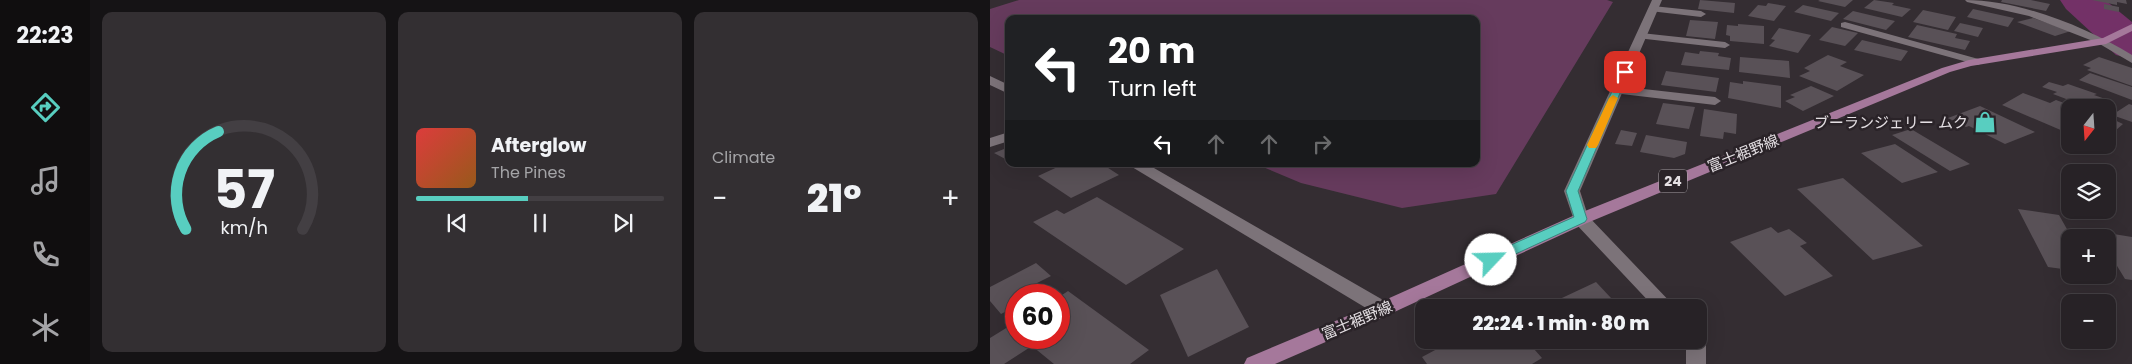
<!DOCTYPE html>
<html lang="en">
<head>
<meta charset="utf-8">
<style>
	:root { --surface:#272226; --page:#332f32; --text:#f1f3f6; --muted:#a4a4a7; --line:#433f43; --accent:#58cec0 }
	body { margin:0; font-family:Poppins,"Noto Sans JP",sans-serif; background:var(--page); color:var(--text); height:100vh; display:flex; flex-direction:column; font-size:19px; white-space:nowrap }
	* { box-sizing:border-box; margin:0 }
	p { font-size:16px; color:var(--muted) }
	.icon { flex:none; width:28px; height:28px; fill:none; stroke:currentColor; stroke-width:2; stroke-linecap:round; stroke-linejoin:round }
	.map { position:relative; flex:1; overflow:hidden }
	.panel { display:flex; flex-direction:column; gap:12px; padding:12px; background:#151315; width:900px }
	.panel>* { flex:none }
	.hud { position:absolute; left:15px; top:15px; width:475px; height:152px; border-radius:10px; box-shadow:0 5px 20px #0002,0 0 0 1px var(--line); background:#202124; color:#fff; overflow:hidden }
	.needle { width:32px; rotate:197deg }
	.buttons { position:absolute; left:1071px; top:99px; display:grid; gap:10px }
	.buttons a { display:grid; place-items:center; width:55px; height:55px; border-radius:10px; background:var(--surface); box-shadow:0 5px 20px #0002,0 0 0 1px var(--line); font-size:25px }
	.speed { position:absolute; left:15px; top:284px; display:flex; gap:10px; font-size:25px; font-weight:700; text-align:center }
	.speed>* { display:grid; place-content:center; width:65px; height:65px; border-radius:50%; background:var(--surface); box-shadow:0 5px 20px #0002,0 0 0 1px var(--line); line-height:1 }
	.speed .limit { border:8px solid #d22; background:#fff; color:#111 }
	.pin { position:absolute; display:grid; place-items:center; width:42px; height:42px; color:#fff; margin:-21px; border-radius:10px; box-shadow:0 2px 8px #0006 }
	.me { position:absolute; width:55px; margin:-28px; rotate:66deg; stroke-linejoin:round; filter:drop-shadow(0 0 4px #0008) }
	.turn { display:flex; align-items:center; gap:18px; height:105px; padding:0 20px; font-size:22px }
	.turn .icon { width:65px; height:65px; stroke-width:2.5 }
	.turn b { display:block; font-size:35px; line-height:42px }
	.lanes { display:flex; align-items:center; height:48px; padding:0 20px; background:#0003; justify-content:center; gap:25px; direction:ltr }
	.lanes .off { opacity:.35 }
	.big { font-size:38px; font-weight:800; line-height:1.1 }
	.panel .tile { flex:1; display:flex; flex-direction:column; justify-content:center; gap:8px; min-width:0; padding:0 18px; border-radius:10px; background:var(--page) }
	.panel .dial { align-items:center; gap:0 }
	.dial svg { height:130px; overflow:visible; fill:none; stroke:var(--line); stroke-width:7; stroke-linecap:round; text-anchor:middle }
	.dial text { fill:var(--text); stroke:none }
	.song { display:flex; align-items:center; gap:15px }
	.cover { width:60px; height:60px; border-radius:8px; background:linear-gradient(135deg,hsl(0 70% 55%),hsl(30 70% 35%)) }
	.played { height:5px; border-radius:2px; background:linear-gradient(90deg,var(--accent) 45%,var(--line) 45%) }
	.keys { display:flex; justify-content:space-around; direction:ltr }
	.heat { display:flex; justify-content:space-between; align-items:center; font-size:28px; direction:ltr }
	.panel .tiles { flex:1; display:grid; gap:12px; grid-template-columns:repeat(3,1fr) }
	.trip { position:absolute; left:425px; top:299px; width:292px; height:50px; border-radius:10px; background:var(--surface); box-shadow:0 5px 20px #0002,0 0 0 1px var(--line); font-weight:800; line-height:50px; text-align:center }
	main { display:flex; flex:1; min-height:0 }
	.dock { display:flex; flex-direction:column; width:90px; justify-content:space-around; align-items:center; background:#100e0f; color:var(--muted) }
	.dock .icon { width:35px; height:35px }
	.dock .current { color:var(--accent) }
	.dock b { font-size:22px; color:var(--text) }
	.map>svg:first-child { display:block }
	.green { fill:#663b5d }
	.lines { fill:none; stroke-linecap:round; stroke-linejoin:round }
	.river { fill:#733167; fill-rule:evenodd }
	.building { fill:#595157 }
	.service { fill:#7c7379; fill-rule:evenodd }
	.minor { fill:#7c7379; fill-rule:evenodd }
	.tertiary { fill:#7c7379; fill-rule:evenodd }
	.primary { fill:#a5789b; fill-rule:evenodd }
	.route { fill:#58cec0; stroke:#39867d }
	.slow { fill:#f59e0b }
	.labels { text-anchor:middle; dominant-baseline:central; stroke-width:5; stroke-linejoin:round; paint-order:stroke }
	.shield { fill:#2a2328; stroke:#aca7ab; stroke-width:1 }
	.shield-label { font-size:14px; font-weight:bold; fill:#e4dfe3 }
	.poi-label { font-size:15px; fill:#e4dfe3; stroke:#2a2328; text-anchor:end }
	.street-label { font-size:15px; fill:#e4dfe3; stroke:#2a2328 }
</style>
</head>
<body>
<main>
<nav class="dock">
<b>22:23</b>
<svg class="icon current" aria-label="directions" viewBox="0 0 24 24"><path d="M12 3l9 9-9 9-9-9zM9 14v-3h6M13 9l2 2-2 2"/></svg>
<svg class="icon" aria-label="music" viewBox="0 0 24 24"><path d="M9 18V5l10-2v13"/><circle cx="6" cy="18" r="3"/><circle cx="16" cy="16" r="3"/></svg>
<svg class="icon" aria-label="phone" viewBox="0 0 24 24"><path d="M5 4h4l2 5-3 2q2 4 5 5l2-3 5 2v4C11 20 4 13 5 4z"/></svg>
<svg class="icon" aria-label="climate" viewBox="0 0 24 24"><path d="M12 3v18M4 7l16 10M4 17L20 7"/></svg>
</nav>
<section class="panel">
<div class="tiles">
<div class="tile dial"><svg viewBox="0 0 100 80">
<path d="M14 69A42 42 0 1 1 86 69"/>
<path d="M14 69A42 42 0 0 1 34 9" stroke="#58cec0"/>
<text x="50" y="56" font-size="32" font-weight="700">57</text>
<text x="50" y="72" font-size="11">km/h</text>
</svg></div>
<div class="tile">
<div class="song"><i class="cover"></i><div><b>Afterglow</b><p>The Pines</p></div></div>
<div class="played"></div>
<div class="keys"><svg class="icon" aria-label="previous" viewBox="0 0 24 24"><path d="M18 5L8 12l10 7zM5 5v14"/></svg><svg class="icon" aria-label="pause" viewBox="0 0 24 24"><path d="M8 5v14M16 5v14"/></svg><svg class="icon" aria-label="next" viewBox="0 0 24 24"><path d="M6 5l10 7-10 7zM19 5v14"/></svg></div>
</div>
<div class="tile"><p>Climate</p>
<div class="heat"><a>−</a><b class="big">21°</b><a>+</a></div>
</div>
</div>
</section>
<div class="map">
<svg width="1142" height="364" viewBox="0 0 1142 364">
	<rect width="100%" height="100%" fill="#342d32"/>
	<path class="green" d="M 29,0 L 617,0 L 623,2 L 506,194 L 412,208 L 311,183 L 266,164 L 486,164 L 486,19 L 19,19 L 19,56 L 0,47 L 0,9 Z"/>
	<g class="lines">
		<path class="river" d="M 1070,0 L 1115,0 L 1142,22 L 1142,59 L 1126,55 L 1076,9 Z"/>
	</g>
	<path class="building" d="M 710,0 L 745,3 L 744,13 L 708,9 Z
		M 830,0 L 863,0 L 855,7 L 828,1 Z
		M 884,0 L 904,3 L 902,5 L 921,9 L 912,17 L 874,8 Z
		M 1012,0 L 1041,0 L 1060,4 L 1056,11 L 1011,2 Z
		M 1102,0 L 1136,0 L 1137,4 L 1127,2 L 1127,5 Z
		M 778,3 L 796,6 L 784,21 L 758,16 L 768,5 L 776,6 Z
		M 1114,4 L 1129,7 L 1129,12 L 1114,9 Z
		M 813,5 L 849,13 L 841,21 L 804,12 Z
		M 983,9 L 1024,18 L 1018,27 L 977,17 Z
		M 933,10 L 966,17 L 958,30 L 923,22 Z
		M 863,11 L 905,21 L 896,30 L 853,19 Z
		M 1043,18 L 1081,31 L 1065,36 L 1027,22 Z
		M 700,20 L 728,22 L 725,39 L 696,36 Z
		M 970,23 L 993,28 L 988,37 L 964,31 Z
		M 748,24 L 774,26 L 774,44 L 740,41 L 740,36 L 736,35 L 737,25 L 748,26 Z
		M 927,25 L 967,34 L 965,38 L 980,41 L 975,50 L 918,37 Z
		M 842,27 L 868,33 L 855,46 L 829,40 Z
		M 789,28 L 821,35 L 808,53 L 779,46 L 785,40 L 781,39 Z
		M 872,40 L 918,51 L 911,61 L 864,50 Z
		M 710,51 L 729,53 L 728,56 L 741,58 L 739,70 L 691,65 L 695,52 L 709,54 Z
		M 838,55 L 857,62 L 850,66 L 874,75 L 847,91 L 809,76 L 820,71 L 814,68 Z
		M 750,57 L 799,61 L 800,78 L 749,72 Z
		M 1109,57 L 1142,68 L 1142,86 L 1097,70 L 1101,68 L 1093,65 Z
		M 676,71 L 729,78 L 726,92 L 671,85 Z
		M 1100,73 L 1142,87 L 1142,100 L 1089,80 Z
		M 753,81 L 791,86 L 791,108 L 738,98 L 740,82 L 753,84 Z
		M 1059,82 L 1073,86 L 1078,84 L 1107,94 L 1104,95 L 1121,101 L 1114,108 L 1100,108 L 1063,94 L 1067,92 L 1052,87 Z
		M 821,86 L 844,96 L 813,111 L 795,101 L 805,97 L 800,95 Z
		M 1033,93 L 1060,103 L 1066,100 L 1085,107 L 1080,108 L 1080,134 L 1012,105 Z
		M 673,103 L 705,107 L 699,129 L 666,124 Z
		M 1139,104 L 1142,105 L 1142,122 L 1122,115 Z
		M 990,106 L 1045,132 L 1015,144 L 979,126 L 976,127 L 958,118 Z
		M 714,109 L 747,114 L 746,134 L 734,132 L 733,139 L 710,136 Z
		M 1118,117 L 1133,124 L 1118,137 Z
		M 921,129 L 980,164 L 960,171 L 902,135 Z
		M 631,130 L 647,133 L 642,146 L 625,144 Z
		M 656,135 L 697,142 L 695,154 L 684,158 L 650,152 Z
		M 905,144 L 948,172 L 912,183 L 871,153 Z
		M 19,147 L 19,161 L 4,153 Z
		M 74,164 L 112,164 L 129,175 L 81,198 L 48,176 Z
		M 853,178 L 933,246 L 883,260 L 807,189 Z
		M 107,197 L 194,249 L 136,285 L 43,222 L 67,210 L 74,214 Z
		M 1028,209 L 1069,215 L 1082,238 L 1080,238 L 1080,270 L 1058,267 Z
		M 781,227 L 788,233 L 799,229 L 817,243 L 810,246 L 843,276 L 795,296 L 740,242 Z
		M 1105,231 L 1142,237 L 1142,280 L 1135,279 L 1118,251 L 1118,238 L 1109,238 Z
		M 46,263 L 61,276 L 47,283 L 55,290 L 46,295 L 26,295 L 26,306 L 11,314 L 0,301 L 0,287 Z
		M 227,269 L 259,327 L 198,357 L 170,295 Z
		M 606,282 L 621,298 L 610,304 L 613,308 L 558,308 L 557,305 Z
		M 78,291 L 159,350 L 140,364 L 64,364 L 42,346 L 14,364 L 0,364 L 0,338 L 26,322 L 26,338 L 69,338 L 69,297 Z
		M 464,340 L 536,340 L 552,358 L 542,364 L 437,364 L 432,357 Z
		M 586,340 L 609,340 L 593,349 Z"/>
	<g class="lines">
		<path class="service" d="M 855,22 L 992,60 L 994,62 L 988,65 L 851,27 L 851,23 Z"/>
		<path class="minor" d="M 975,0 C 1030,0 1096,27 1142,55 L 1142,63 L 1108,43 L 1039,16 L 977,2 Z
			M 663,6 L 711,11 L 716,14 L 711,17 L 660,11 L 658,9 Z
			M 651,33 L 735,42 L 740,45 L 735,48 L 647,38 L 646,36 Z
			M 0,76 L 19,85 L 19,94 L 0,85 Z
			M 627,86 L 725,97 L 731,101 L 725,105 L 623,93 L 621,90 Z
			M 19,132 L 19,141 L 0,147 L 0,138 Z
			M 140,164 L 157,164 L 400,304 L 403,309 L 400,314 L 393,316 L 386,314 L 142,167 Z
			M 591,214 L 597,215 L 686,308 L 665,308 L 585,223 L 583,219 L 585,215 Z
			M 709,333 L 713,334 L 716,340 L 716,364 L 696,364 L 696,340 L 709,340 Z"/>
		<path class="tertiary" d="M 662,0 L 672,0 L 590,191 L 599,219 L 597,223 L 591,224 L 585,223 L 574,191 Z"/>
		<path class="primary" d="M 1142,24 L 1142,31 L 1116,44 L 981,66 L 960,72 L 597,223 L 400,314 L 285,364 L 254,364 L 257,358 L 386,304 L 585,215 L 952,68 L 979,60 L 1113,38 Z"/>
	</g>
	<path class="route" d="M 635,69 L 639,72 L 588,191 L 597,219 L 595,222 L 506,263 L 496,263 L 495,260 L 496,256 L 584,217 L 576,191 L 631,72 Z"/>
	<path class="slow" d="M 623,95 L 628,98 L 608,145 L 606,148 L 599,148 L 597,145 L 619,98 Z"/>
	<defs>
		<g id="shop-bare" transform="scale(1.725)"><path d="M-5-2.5h2.3a2.7 3.5 0 0 1 5.4 0H5L5.5 6h-11ZM-1.5-2.5h3a1.5 2.3 0 0 0-3 0Z" fill="#58cec0" stroke="#2a2328" stroke-width="2.5" paint-order="stroke"/></g>
	</defs>
	<g fill-rule="evenodd">
		<use href="#shop-bare" x="995" y="122"/>
	</g>
	<g class="labels">
		<rect class="shield" x="669" y="169.5" width="28" height="23" rx="4"/>
		<g class="shield-label">
			<text x="683" y="181">24</text>
		</g>
		<g class="poi-label">
			<text x="978" y="122">ブーランジェリー ムク</text>
		</g>
		<g class="street-label">
			<text transform="translate(753 153) rotate(-22)">富士裾野線</text>
			<text transform="translate(367 320) rotate(-23)">富士裾野線</text>
		</g>
	</g>
</svg>
<div class="buttons">
<a><svg class="needle" viewBox="-14 -14 28 28"><path d="M0-13l5 13h-10z" fill="#e53935"/><path d="M0 13l5-13h-10z" fill="#a4a4a7"/></svg></a>
<a><svg class="icon" aria-label="layers" viewBox="0 0 24 24"><path d="M12 4l9 5-9 5-9-5zM3 14l9 5 9-5"/></svg></a>
<a>+</a>
<a>−</a>
</div>
<div class="speed"><div class="limit">60</div></div>
<div class="pin" style="left:635px;top:72px;background:#d93025"><svg class="icon" aria-label="arrive" viewBox="0 0 24 24"><path d="M6 21V4h12l-3 4 3 4H6"/></svg></div>
<svg class="me" style="left:501px;top:260px" viewBox="-20 -20 40 40"><circle r="19" fill="#fff"/><path d="M0-13L10 11 0 6-10 11z" fill="#58cec0"/></svg>
<div class="trip">22:24 · 1 min · 80 m</div>
<div class="hud">
<div class="turn"><svg class="icon" aria-label="left" viewBox="0 0 24 24"><path d="M17 20v-9H6M10 6l-5 5 5 5"/></svg><div><b>20 m</b>Turn left</div></div>
<div class="lanes"><svg class="icon" aria-label="left" viewBox="0 0 24 24"><path d="M17 20v-9H6M10 6l-5 5 5 5"/></svg><svg class="icon off" aria-label="ahead" viewBox="0 0 24 24"><path d="M12 20V5M6 11l6-6 6 6"/></svg><svg class="icon off" aria-label="ahead" viewBox="0 0 24 24"><path d="M12 20V5M6 11l6-6 6 6"/></svg><svg class="icon off" aria-label="right" viewBox="0 0 24 24"><path d="M7 20v-9h11M14 6l5 5-5 5"/></svg></div>
</div>
</div>
</main>
</body>
</html>
